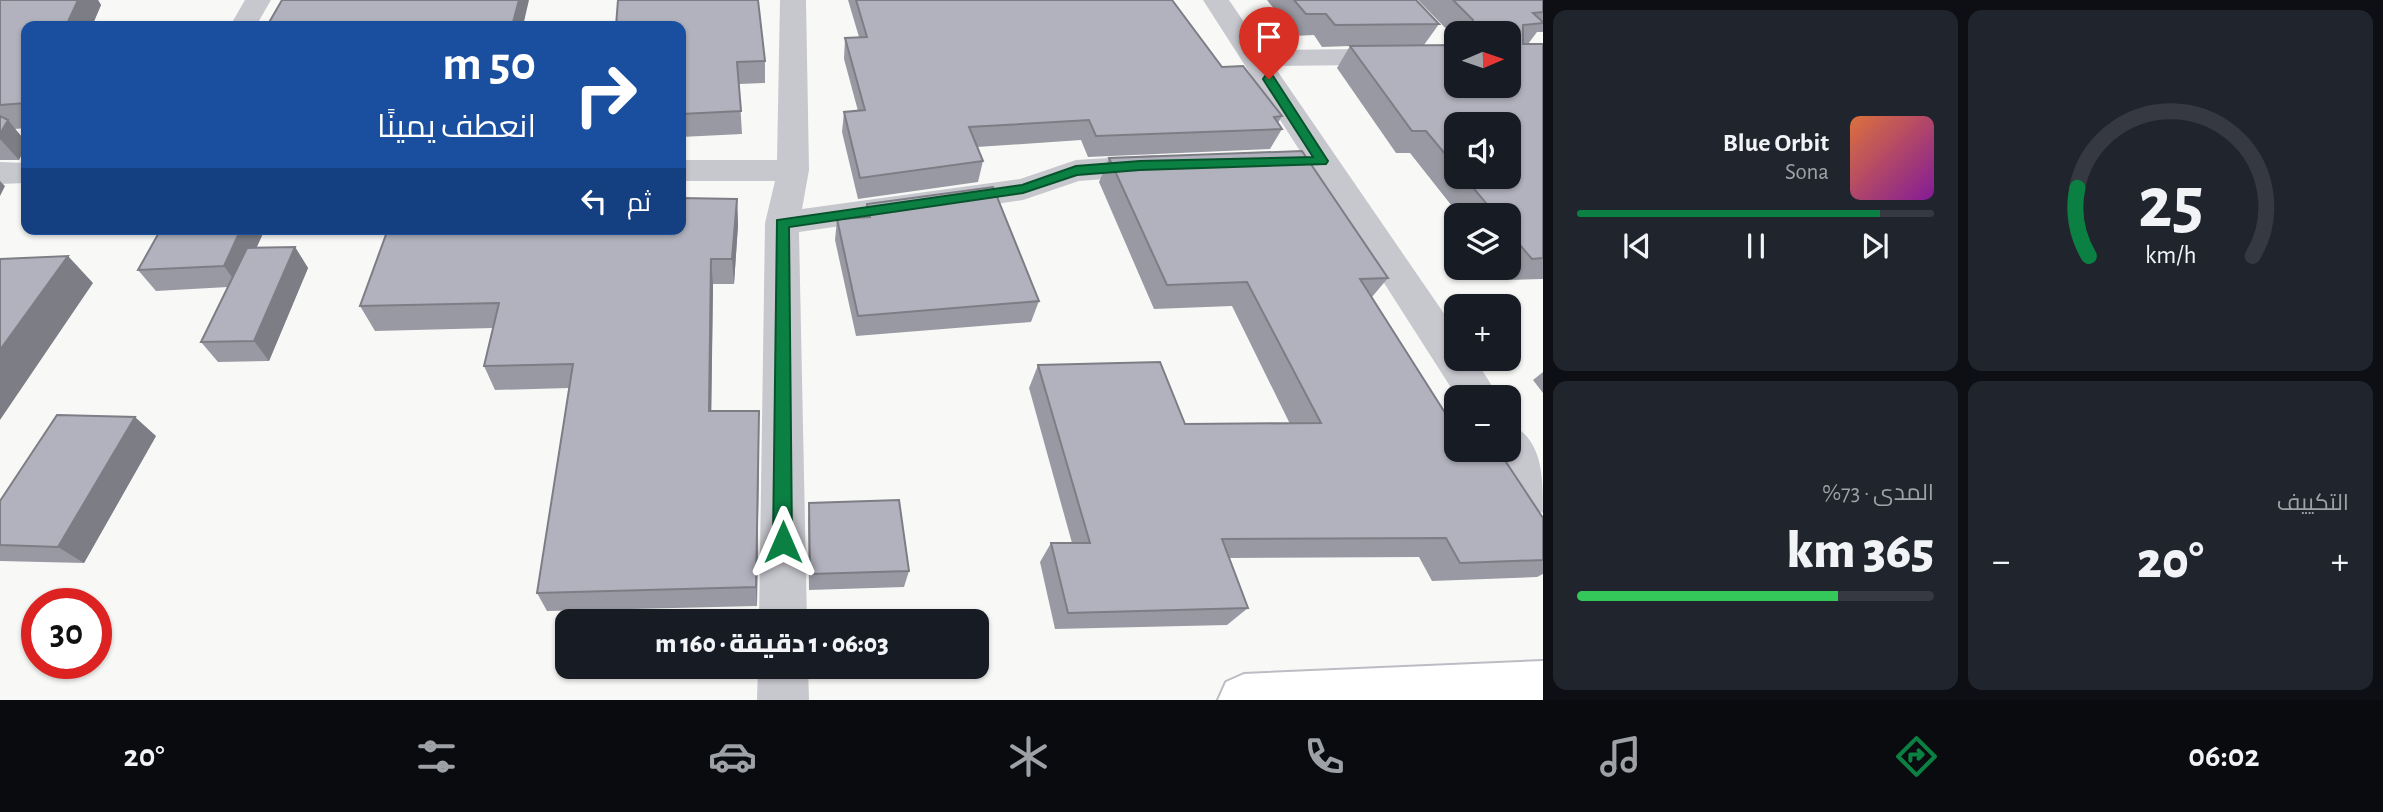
<!DOCTYPE html>
<html lang="ar">
<head>
<meta charset="utf-8">
<style>
	:root { --surface:#171b24; --page:#20242c; --text:#f1f3f6; --muted:#9ea1a6; --line:#363941; --accent:#0b8043 }
	body { margin:0; font-family:"Alegreya Sans",Cairo,sans-serif; background:var(--page); color:var(--text); direction:rtl; height:100vh; display:flex; flex-direction:column; font-size:26px; white-space:nowrap }
	* { box-sizing:border-box; margin:0 }
	p { font-size:23px; color:var(--muted) }
	.icon { flex:none; width:38px; height:38px; fill:none; stroke:currentColor; stroke-width:2; stroke-linecap:round; stroke-linejoin:round }
	.map { position:relative; flex:1; overflow:hidden; direction:ltr }
	.side { display:flex; flex-direction:column; gap:10px; padding:10px; background:#0d0f14; width:840px }
	.side>* { flex:none }
	.hud { position:absolute; left:21px; top:21px; width:665px; height:214px; border-radius:14px; box-shadow:0 2px 5px #0004; direction:rtl; background:#1a4fa0; color:#fff; overflow:hidden }
	.needle { width:46px; rotate:88deg }
	.buttons { position:absolute; left:1444px; top:21px; display:grid; gap:14px }
	.buttons a { display:grid; place-items:center; width:77px; height:77px; border-radius:14px; background:var(--surface); box-shadow:0 2px 5px #0004; font-size:35px }
	.speed { position:absolute; left:21px; top:588px; display:flex; gap:14px; font-size:35px; font-weight:700; text-align:center }
	.speed>* { display:grid; place-content:center; width:91px; height:91px; border-radius:50%; background:var(--surface); box-shadow:0 2px 5px #0004; line-height:1 }
	.speed .limit { border:10px solid #d22; background:#fff; color:#111 }
	.pin { position:absolute; display:grid; place-items:center; width:60px; height:60px; color:#fff; margin:-72px -30px; border-radius:50% 50% 50% 0; rotate:-45deg; box-shadow:0 0 7px #0007 }
	.pin .icon { rotate:45deg }
	.me { position:absolute; width:77px; margin:-38px; rotate:0deg; stroke-linejoin:round; filter:drop-shadow(0 0 5px #0008) }
	.turn { display:flex; align-items:center; gap:24px; height:147px; padding:0 35px; font-size:32px }
	.turn .icon { width:91px; height:91px; stroke-width:2.5 }
	.turn b { display:block; font-size:49px; line-height:60px }
	.then { display:flex; align-items:center; height:66px; padding:0 35px; background:#0003; gap:14px; font-size:26px }
	.big { font-size:52px; font-weight:800; line-height:1.1 }
	.side .card { flex:1; display:flex; flex-direction:column; justify-content:center; gap:10px; min-width:0; padding:0 24px; border-radius:14px; background:var(--page) }
	.side .dial { align-items:center; gap:0 }
	.dial svg { height:182px; overflow:visible; fill:none; stroke:var(--line); stroke-width:7; stroke-linecap:round; text-anchor:middle }
	.dial text { fill:var(--text); stroke:none }
	.song { display:flex; align-items:center; gap:21px }
	.cover { width:84px; height:84px; border-radius:10px; background:linear-gradient(135deg,hsl(20 70% 55%),hsl(290 70% 35%)) }
	.played { height:7px; border-radius:4px; background:linear-gradient(90deg,var(--accent) 85%,var(--line) 85%) }
	.keys { display:flex; justify-content:space-around; direction:ltr }
	.heat { display:flex; justify-content:space-between; align-items:center; font-size:38px; direction:ltr }
	.charge { height:10px; border-radius:5px; background:linear-gradient(90deg,#34c759 73%,var(--line) 0) }
	.side .tiles { flex:1; display:grid; gap:10px; grid-template-columns:repeat(2,1fr) }
	.trip { position:absolute; left:555px; top:609px; width:434px; height:70px; border-radius:14px; background:var(--surface); box-shadow:0 2px 5px #0004; font-weight:800; line-height:70px; text-align:center; direction:rtl }
	.tabs { display:flex; height:112px; justify-content:space-around; align-items:center; background:#090b0e; color:var(--muted) }
	.tabs .icon { width:49px; height:49px }
	.tabs .on { color:var(--accent) }
	.tabs b { font-size:32px; color:var(--text) }
	main { display:flex; flex:1; min-height:0 }
	.map>svg:first-child { display:block }
	.lines { fill:none; stroke-linecap:round; stroke-linejoin:round }
	.secondary-casing { stroke:#bcbcc4; stroke-width:4 }
	.street { fill:#c7c7ce; fill-rule:evenodd }
	.secondary { fill:#fff; fill-rule:evenodd }
	.wall { fill:#9999a3; fill-rule:evenodd }
	.shaded-wall { fill:#7d7d85 }
	.building { fill:#b2b2be; stroke:#7d7d85; stroke-width:2 }
	.route { fill:#0b8043; stroke:#07532c; stroke-width:2 }
</style>
</head>
<body>
<main>
<section class="side">
<div class="tiles">
<div class="card dial"><svg viewBox="0 0 100 80">
<path d="M14 69A42 42 0 1 1 86 69"/>
<path d="M14 69A42 42 0 0 1 9 39" stroke="#0b8043"/>
<text x="50" y="56" font-size="32" font-weight="700">25</text>
<text x="50" y="72" font-size="11">km/h</text>
</svg></div>
<div class="card">
<div class="song"><i class="cover"></i><div><b>Blue Orbit</b><p>Sona</p></div></div>
<div class="played"></div>
<div class="keys"><svg class="icon" aria-label="previous" viewBox="0 0 24 24"><path d="M18 5L8 12l10 7zM5 5v14"/></svg><svg class="icon" aria-label="pause" viewBox="0 0 24 24"><path d="M8 5v14M16 5v14"/></svg><svg class="icon" aria-label="next" viewBox="0 0 24 24"><path d="M6 5l10 7-10 7zM19 5v14"/></svg></div>
</div>
<div class="card"><p>التكييف</p>
<div class="heat"><a>−</a><b class="big">20°</b><a>+</a></div>
</div>
<div class="card"><p>المدى · 73%</p><b class="big">365 km</b><div class="charge"></div></div>
</div>
</section>
<div class="map">
<svg width="1543" height="700" viewBox="0 0 1543 700">
	<rect width="100%" height="100%" fill="#f8f9f7"/>
	<g class="lines">
		<g class="secondary-casing">
			<path id="secondary" d="M 1543,661 L 1543,700 L 1218,700 L 1226,682 L 1244,674 Z"/>
		</g>
		<path class="street" d="M 245,0 L 271,0 L 256,26 L 230,26 Z
			M 780,0 L 806,0 L 809,170 L 802,209 L 1020,179 L 1076,160 L 1155,155 L 1166,158 L 1171,165 L 1166,172 L 1155,175 L 1079,181 L 1023,200 L 799,232 L 807,621 L 759,621 L 765,223 L 775,181 L 681,181 L 681,160 L 777,160 Z
			M 1203,0 L 1229,0 L 1263,50 L 1456,48 L 1456,64 L 1274,66 L 1456,331 L 1456,359 L 1475,359 L 1499,397 L 1457,397 L 1313,172 L 1257,173 L 1246,170 L 1241,163 L 1246,156 L 1257,153 L 1300,151 Z
			M 0,162 L 26,163 L 26,183 L 0,184 Z
			M 1508,423 C 1543,438 1543,476 1543,513 L 1528,507 L 1491,450 L 1508,450 Z
			M 758,667 L 808,667 L 809,700 L 757,700 Z"/>
		<use href="#secondary" class="secondary"/>
	</g>
	<path class="wall" d="M 0,0 L 98,0 L 101,5 L 92,26 L 26,26 L 26,128 L 15,129 L 26,142 L 19,160 L 0,160 Z
		M 848,0 L 1172,0 L 1222,67 L 1282,116 L 1278,123 L 1282,129 L 1270,149 L 1088,157 L 1081,140 L 977,147 L 983,161 L 978,182 L 858,199 L 842,132 L 844,112 L 858,111 L 844,59 L 845,38 L 859,37 Z
		M 1267,0 L 1416,0 L 1439,24 L 1424,45 L 1456,86 L 1508,33 L 1456,33 L 1456,39 L 1418,0 L 1543,0 L 1543,32 L 1537,32 L 1528,44 L 1543,44 L 1543,279 L 1510,280 L 1500,268 L 1508,268 L 1508,215 L 1459,215 L 1410,153 L 1396,153 L 1337,68 L 1350,46 L 1322,47 L 1314,35 L 1295,36 ZM 1456,124 L 1508,177 L 1456,177 Z
		M 681,26 L 765,61 L 765,83 L 739,84 L 742,134 L 681,137 Z
		M 1109,158 L 1388,278 L 1372,297 L 1449,419 L 1543,560 L 1543,574 L 1537,577 L 1432,581 L 1419,557 L 1229,558 L 1248,608 L 1227,625 L 1055,629 L 1040,562 L 1051,543 L 1072,543 L 1029,388 L 1038,365 L 1185,424 L 1290,424 L 1232,306 L 1154,309 L 1099,182 Z
		M 737,199 L 738,225 L 734,284 L 713,284 L 711,411 L 759,434 L 757,606 L 547,611 L 537,593 L 569,388 L 495,390 L 484,366 L 493,328 L 375,331 L 360,306 L 681,229 Z
		M 867,204 L 1039,301 L 1031,322 L 856,336 L 835,240 L 837,219 L 865,217 Z
		M 161,229 L 265,229 L 256,248 L 295,247 L 308,268 L 269,361 L 218,362 L 201,342 L 228,287 L 156,291 L 138,270 Z
		M 1543,372 L 1543,393 L 1533,380 Z
		M 156,436 L 84,563 L 0,561 L 0,501 Z
		M 809,503 L 909,571 L 904,587 L 809,590 L 808,520 Z"/>
	<path class="shaded-wall" d="M 78,0 L 98,0 L 101,5 L 92,26 L 66,26 Z
		M 519,0 L 529,0 L 523,26 L 512,26 Z
		M 8,120 L 26,142 L 26,146 L 19,160 L 0,139 L 0,134 Z
		M 0,181 L 5,186 L 0,196 Z
		M 737,199 L 738,225 L 734,284 L 732,259 Z
		M 241,229 L 265,229 L 239,287 L 224,266 Z
		M 295,247 L 308,268 L 269,361 L 254,341 Z
		M 68,256 L 93,283 L 0,420 L 0,350 Z
		M 711,259 L 713,284 L 711,434 L 709,411 Z
		M 759,411 L 759,434 L 757,606 L 756,587 Z
		M 135,417 L 156,436 L 84,563 L 58,547 Z"/>
	<path class="building" d="M 0,0 L 78,0 L 66,26 L 26,26 L 26,103 L 0,105 Z
		M 282,0 L 519,0 L 512,26 L 267,26 Z
		M 618,0 L 758,0 L 765,61 L 737,62 L 741,111 L 681,114 L 681,26 L 616,26 Z
		M 856,0 L 1172,0 L 1222,67 L 1243,66 L 1282,116 L 1274,117 L 1282,129 L 1096,136 L 1089,120 L 969,127 L 983,161 L 860,178 L 844,112 L 865,110 L 845,38 L 867,37 Z
		M 1294,0 L 1416,0 L 1439,24 L 1335,25 L 1326,14 L 1306,14 Z
		M 1453,0 L 1543,0 L 1543,12 L 1533,13 L 1543,22 L 1543,23 L 1523,25 L 1523,44 L 1543,44 L 1543,258 L 1532,259 L 1508,231 L 1508,215 L 1496,215 L 1464,177 L 1508,177 L 1508,124 L 1456,124 L 1456,167 L 1426,131 L 1412,131 L 1350,46 L 1456,45 L 1456,86 L 1508,86 L 1508,33 L 1474,33 L 1473,20 Z
		M 0,116 L 8,120 L 0,134 Z
		M 1302,151 L 1388,278 L 1360,279 L 1449,419 L 1456,419 L 1456,450 L 1498,450 L 1543,518 L 1543,560 L 1460,563 L 1446,538 L 1222,539 L 1248,608 L 1068,613 L 1051,543 L 1090,543 L 1038,365 L 1160,362 L 1185,424 L 1321,423 L 1247,282 L 1167,285 L 1109,158 Z
		M 993,187 L 1039,301 L 858,316 L 837,219 L 870,217 L 867,204 Z
		M 681,198 L 737,199 L 732,259 L 711,259 L 709,411 L 759,411 L 756,587 L 537,593 L 573,364 L 484,366 L 499,303 L 360,306 L 388,229 L 681,229 Z
		M 161,229 L 241,229 L 224,266 L 138,270 Z
		M 295,247 L 254,341 L 201,342 L 247,248 Z
		M 68,256 L 0,350 L 0,259 Z
		M 57,415 L 135,417 L 58,547 L 0,545 L 0,501 Z
		M 899,500 L 909,571 L 810,574 L 809,503 Z"/>
	<path class="route" d="M 1265,76 L 1273,76 L 1328,161 L 1326,164 L 1140,170 L 1077,175 L 1023,193 L 789,227 L 792,542 L 789,548 L 783,550 L 776,548 L 773,542 L 777,220 L 1022,185 L 1076,166 L 1140,161 L 1313,157 L 1263,79 Z"/>
</svg>
<div class="buttons">
<a><svg class="needle" viewBox="-14 -14 28 28"><path d="M0-13l5 13h-10z" fill="#e53935"/><path d="M0 13l5-13h-10z" fill="#9ea1a6"/></svg></a>
<a><svg class="icon" aria-label="sound" viewBox="0 0 24 24"><path d="M4 9h4l5-4v14l-5-4H4zM17 9q2 3 0 6"/></svg></a>
<a><svg class="icon" aria-label="layers" viewBox="0 0 24 24"><path d="M12 4l9 5-9 5-9-5zM3 14l9 5 9-5"/></svg></a>
<a>+</a>
<a>−</a>
</div>
<div class="speed"><div class="limit">30</div></div>
<div class="pin" style="left:1269px;top:79px;background:#d93025"><svg class="icon" aria-label="arrive" viewBox="0 0 24 24"><path d="M6 21V4h12l-3 4 3 4H6"/></svg></div>
<svg class="me" style="left:783px;top:542px" viewBox="-20 -20 40 40"><path d="M0-17L14 15 0 8-14 15z" fill="#0b8043" stroke="#fff" stroke-width="4"/></svg>
<div class="trip">06:03 · 1 دقيقة · 160 m</div>
<div class="hud">
<div class="turn"><svg class="icon" aria-label="right" viewBox="0 0 24 24"><path d="M7 20v-9h11M14 6l5 5-5 5"/></svg><div><b>50 m</b>انعطف يمينًا</div></div>
<div class="then">ثم<svg class="icon" aria-label="left" viewBox="0 0 24 24"><path d="M17 20v-9H6M10 6l-5 5 5 5"/></svg></div>
</div>
</div>
</main>
<nav class="tabs">
<b>06:02</b>
<svg class="icon on" aria-label="directions" viewBox="0 0 24 24"><path d="M12 3l9 9-9 9-9-9zM9 14v-3h6M13 9l2 2-2 2"/></svg>
<svg class="icon" aria-label="music" viewBox="0 0 24 24"><path d="M9 18V5l10-2v13"/><circle cx="6" cy="18" r="3"/><circle cx="16" cy="16" r="3"/></svg>
<svg class="icon" aria-label="phone" viewBox="0 0 24 24"><path d="M5 4h4l2 5-3 2q2 4 5 5l2-3 5 2v4C11 20 4 13 5 4z"/></svg>
<svg class="icon" aria-label="climate" viewBox="0 0 24 24"><path d="M12 3v18M4 7l16 10M4 17L20 7"/></svg>
<svg class="icon" aria-label="car" viewBox="0 0 24 24"><path d="M5 17H2v-5l4-1 3-4h7l3 4 3 1v5h-3M9 17h6M6 11h13"/><circle cx="7" cy="17" r="2"/><circle cx="17" cy="17" r="2"/></svg>
<svg class="icon" aria-label="filters" viewBox="0 0 24 24"><path d="M4 7h16M4 17h16"/><circle cx="9" cy="7" r="2"/><circle cx="15" cy="17" r="2"/></svg>
<b>20°</b>
</nav>
</body>
</html>
